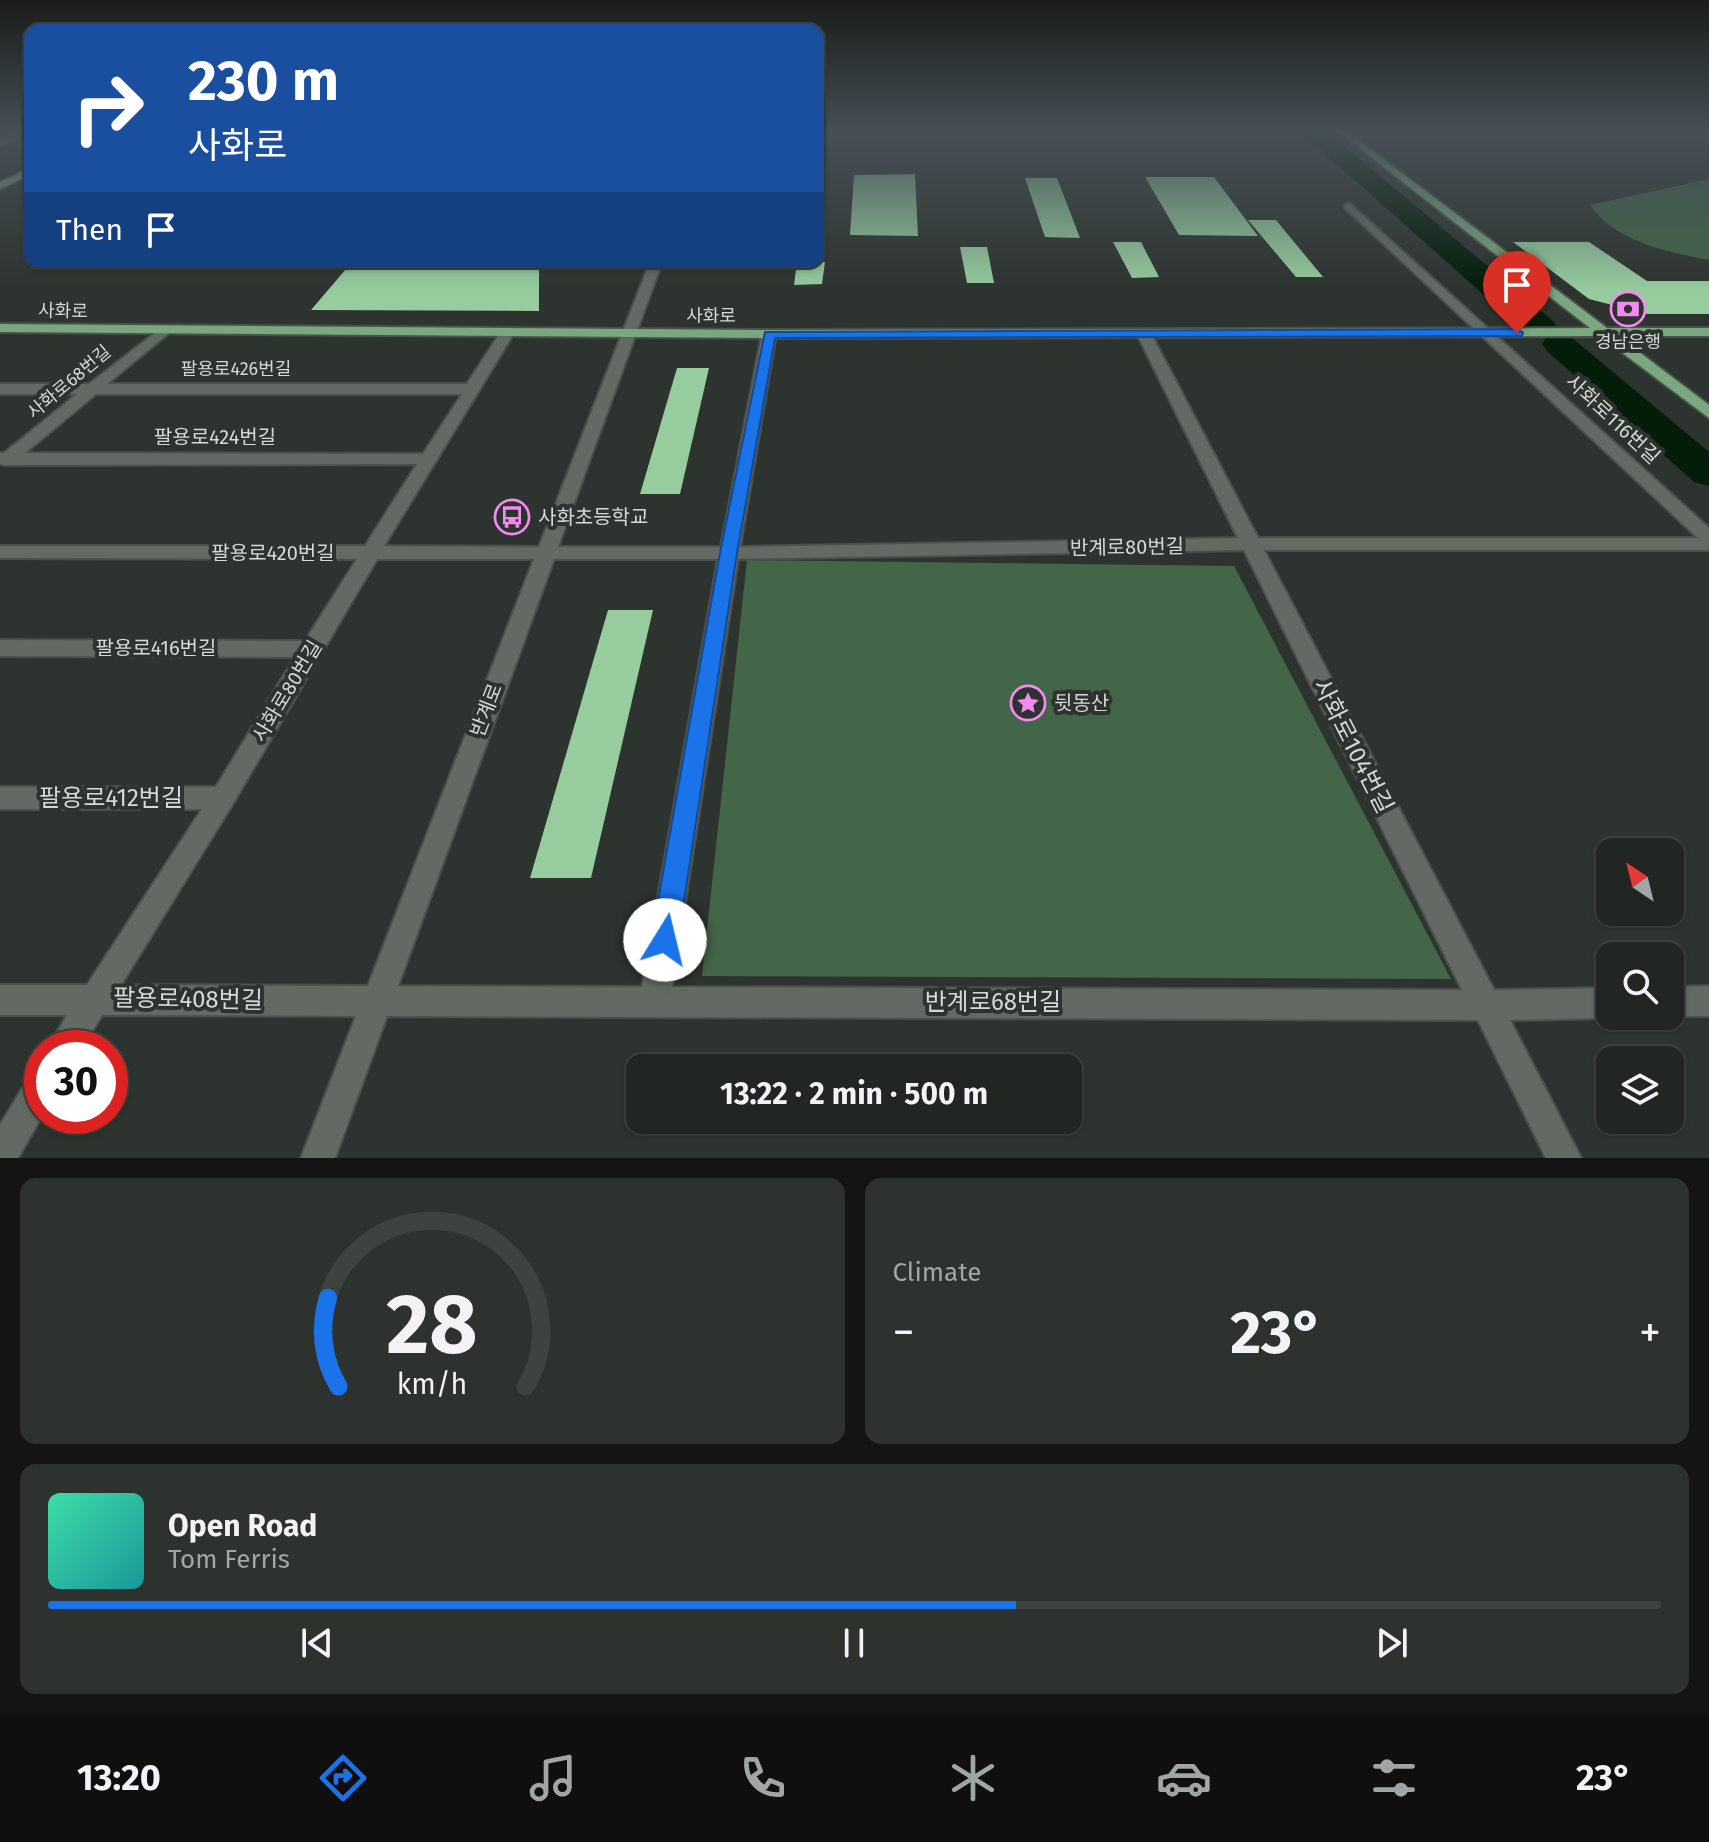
<!DOCTYPE html>
<html lang="en">
<head>
<meta charset="utf-8">
<style>
	:root { --surface:#222622; --page:#2e322f; --text:#f1f3f6; --muted:#a2a5a5; --line:#3f4340; --accent:#1a73e8 }
	body { margin:0; font-family:"Fira Sans","Noto Sans KR",sans-serif; background:var(--page); color:var(--text); height:100vh; display:flex; flex-direction:column; font-size:30px; white-space:nowrap }
	* { box-sizing:border-box; margin:0 }
	p { font-size:26px; color:var(--muted) }
	.icon { flex:none; width:44px; height:44px; fill:none; stroke:currentColor; stroke-width:2; stroke-linecap:round; stroke-linejoin:round }
	.map { position:relative; height:1158px; overflow:hidden }
	.sheet { display:flex; flex-direction:column; gap:20px; padding:20px; background:#131513; flex:1 }
	.sheet>* { flex:none }
	.guide { position:absolute; left:24px; top:24px; width:800px; height:244px; border-radius:16px; box-shadow:0 2px 6px #0004,0 0 0 2px var(--line); background:#1a4fa0; color:#fff; overflow:hidden }
	.needle { width:52px; rotate:325deg }
	.buttons { position:absolute; left:1596px; top:838px; display:grid; gap:16px }
	.buttons a { display:grid; place-items:center; width:88px; height:88px; border-radius:16px; background:var(--surface); box-shadow:0 2px 6px #0004,0 0 0 2px var(--line); font-size:40px }
	.speed { position:absolute; left:24px; top:1030px; display:flex; gap:16px; font-size:40px; font-weight:700; text-align:center }
	.speed>* { display:grid; place-content:center; width:104px; height:104px; border-radius:50%; background:var(--surface); box-shadow:0 2px 6px #0004,0 0 0 2px var(--line); line-height:1 }
	.speed .limit { border:12px solid #d22; background:#fff; color:#111 }
	.pin { position:absolute; display:grid; place-items:center; width:68px; height:68px; color:#fff; margin:-82px -34px; border-radius:50% 50% 50% 0; rotate:-45deg; box-shadow:0 0 8px #0007 }
	.pin .icon { rotate:45deg }
	.me { position:absolute; width:88px; margin:-44px; rotate:9deg; stroke-linejoin:round; filter:drop-shadow(0 0 6px #0008) }
	.turn { display:flex; align-items:center; gap:28px; height:168px; padding:0 32px; font-size:36px }
	.turn .icon { width:104px; height:104px; stroke-width:2.5 }
	.turn b { display:block; font-size:56px; line-height:68px }
	.then { display:flex; align-items:center; height:76px; padding:0 32px; background:#0003; gap:16px; font-size:30px }
	.big { font-size:60px; font-weight:700; line-height:1.1 }
	.sheet .widget { flex:1; display:flex; flex-direction:column; justify-content:center; gap:12px; min-width:0; padding:0 28px; border-radius:16px; background:var(--page) }
	.sheet .dial { align-items:center; gap:0 }
	.dial svg { height:208px; overflow:visible; fill:none; stroke:var(--line); stroke-width:7; stroke-linecap:round; text-anchor:middle }
	.dial text { fill:var(--text); stroke:none }
	.song { display:flex; align-items:center; gap:24px }
	.cover { width:96px; height:96px; border-radius:12px; background:linear-gradient(135deg,hsl(160 70% 55%),hsl(180 70% 35%)) }
	.played { height:8px; border-radius:4px; background:linear-gradient(90deg,var(--accent) 60%,var(--line) 60%) }
	.keys { display:flex; justify-content:space-around; direction:ltr }
	.heat { display:flex; justify-content:space-between; align-items:center; font-size:44px; direction:ltr }
	.sheet .tiles { flex:1; display:grid; gap:20px; grid-template-columns:1fr 1fr }
	.widget:last-child { grid-column:span 2 }
	.trip { position:absolute; left:626px; top:1054px; width:456px; height:80px; border-radius:16px; background:var(--surface); box-shadow:0 2px 6px #0004,0 0 0 2px var(--line); font-weight:700; line-height:80px; text-align:center }
	.tabs { display:flex; height:128px; justify-content:space-around; align-items:center; background:#0e0f0e; color:var(--muted) }
	.tabs .icon { width:56px; height:56px }
	.tabs .active { color:var(--accent) }
	.tabs b { font-size:36px; color:var(--text) }
	.map>svg:first-child { display:block }
	.green { fill:#436548 }
	.lines { fill:none; stroke-linecap:round; stroke-linejoin:round }
	.river { fill:#031d08; fill-rule:evenodd }
	.building { fill:#96cc9e }
	.minor-casing { stroke:#4b504b; stroke-width:4 }
	.major-casing { stroke:#4b504b; stroke-width:4 }
	.minor { fill:#636a64; fill-rule:evenodd }
	.major { fill:#79a780; fill-rule:evenodd }
	.route { fill:#1a73e8; stroke:#114b97; stroke-width:2 }
	.labels { text-anchor:middle; dominant-baseline:central; stroke-width:8; stroke-linejoin:round; paint-order:stroke }
	.far-street-label { font-size:18px; fill:#d5d9d5; stroke:#2d332e }
	.far-poi-label { font-size:18px; fill:#d5d9d5; stroke:#2d332e }
	.street-label { font-size:20px; fill:#d5d9d5; stroke:#2d332e }
	.poi-label { font-size:20px; fill:#d5d9d5; stroke:#2d332e; text-anchor:start }
	.near-street-label { font-size:24px; fill:#d5d9d5; stroke:#2d332e }
</style>
</head>
<body>
<div class="map">
<svg width="1709" height="1158" viewBox="0 0 1709 1158">
	<rect width="100%" height="100%" fill="#2d332e"/>
	<path class="green" d="M 1709,179 L 1709,260 C 1668,252 1615,242 1590,205 Z
		M 747,560 L 1234,566 L 1451,979 L 702,976 Z"/>
	<g class="lines">
		<path class="river" d="M 1292,130 L 1320,130 L 1330,134 L 1553,321 L 1558,328 L 1553,335 L 1541,338 L 1529,335 L 1314,144 Z
			M 1559,334 L 1571,337 L 1709,452 L 1709,486 L 1694,482 L 1547,351 L 1542,344 L 1547,337 Z"/>
	</g>
	<path class="building" d="M 915,174 L 918,236 L 850,235 L 854,175 Z
		M 1145,177 L 1214,177 L 1258,236 L 1179,235 Z
		M 1025,178 L 1057,178 L 1080,238 L 1045,237 Z
		M 1248,220 L 1276,220 L 1323,277 L 1296,277 Z
		M 1113,242 L 1141,242 L 1159,277 L 1132,278 Z
		M 1513,242 L 1589,242 L 1647,281 L 1709,281 L 1709,314 L 1647,314 L 1589,299 Z
		M 960,247 L 987,247 L 994,283 L 967,283 Z
		M 352,262 L 539,262 L 539,311 L 311,310 Z
		M 797,262 L 825,262 L 822,284 L 794,285 Z
		M 677,368 L 709,368 L 680,494 L 640,494 Z
		M 608,610 L 653,610 L 591,878 L 530,878 Z"/>
	<g class="lines">
		<g class="minor-casing">
			<path id="minor" d="M 23,130 L 30,130 L 30,133 L 0,147 L 0,140 Z
				M 1349,203 L 1709,528 L 1709,550 L 1264,550 L 1494,990 L 1610,988 L 1610,1016 L 1615,1016 L 1610,1018 L 1510,1020 L 1581,1158 L 1546,1158 L 1478,1020 L 387,1016 L 335,1158 L 301,1158 L 356,1016 L 102,1015 L 82,1048 L 48,1048 L 67,1015 L 0,1015 L 0,985 L 87,985 L 202,809 L 0,809 L 0,787 L 216,787 L 295,657 L 0,656 L 0,640 L 305,641 L 357,559 L 0,558 L 0,546 L 365,546 L 417,464 L 6,465 L 0,464 L 0,453 L 4,453 L 77,394 L 0,394 L 0,384 L 89,384 L 164,326 L 171,330 L 169,333 L 107,384 L 467,384 L 502,330 L 512,330 L 514,333 L 384,546 L 539,547 L 650,262 L 662,262 L 558,547 L 721,547 L 762,334 L 769,330 L 776,334 L 740,547 L 1238,538 L 1137,334 L 1144,330 L 1151,334 L 1258,538 L 1698,538 L 1345,208 L 1344,206 ZM 96,394 L 462,394 L 423,454 L 25,453 ZM 1244,550 L 1462,990 L 672,987 L 738,559 ZM 377,559 L 534,559 L 368,986 L 121,985 L 232,805 ZM 554,559 L 718,559 L 642,987 L 398,986 Z
				M 1709,986 L 1709,1016 L 1667,1016 L 1670,1016 L 1670,987 Z
				M 42,1069 L 42,1116 L 18,1158 L 0,1158 L 0,1125 L 31,1074 Z"/>
		</g>
		<g class="major-casing">
			<path id="major" d="M 1336,130 L 1345,130 L 1607,328 L 1709,328 L 1709,336 L 1618,336 L 1709,405 L 1709,418 L 1600,336 L 769,338 L 0,332 L 0,324 L 769,330 L 1590,328 Z
				M 30,168 L 30,175 L 0,189 L 0,182 Z"/>
		</g>
		<use href="#minor" class="minor"/>
		<use href="#major" class="major"/>
	</g>
	<linearGradient id="sky" x2="0" y2="1"><stop stop-color="#191c19"/><stop offset="0.45" stop-color="#465057"/><stop offset="1" stop-color="#465057" stop-opacity="0"/></linearGradient>
	<rect width="1709" height="292" fill="url(#sky)"/>
	<path class="route" d="M 1517,329 L 1523,333 L 1522,336 L 775,338 L 737,553 L 678,940 L 674,949 L 665,953 L 655,949 L 651,940 L 720,553 L 765,332 Z"/>
	<defs>
		<g id="bank-ring" transform="scale(1.8)"><circle r="9.5" fill="#2d332e" stroke="#f489f0" stroke-width="1.5"/><path d="M-6-4H6V4H-6ZM0-2.3a2.3 2.3 0 1 0 0 4.6a2.3 2.3 0 1 0 0-4.6Z" fill="#f489f0"/></g>
		<g id="bus-ring" transform="scale(1.8)"><circle r="9.5" fill="#2d332e" stroke="#f489f0" stroke-width="1.5"/><path d="M-5-6H5V4H4V6H2V4H-2V6H-4V4H-5ZM-3.5-4V0h7V-4ZM-3.5 1.2v1.5H-2V1.2ZM2 1.2v1.5H3.5V1.2Z" fill="#f489f0"/></g>
		<g id="sight-ring" transform="scale(1.8)"><circle r="9.5" fill="#2d332e" stroke="#f489f0" stroke-width="1.5"/><path d="M0-6L1.8-2.2L6-1.7L2.9 1.2L3.7 5.4L0 3.3L-3.7 5.4L-2.9 1.2L-6-1.7L-1.8-2.2Z" fill="#f489f0"/></g>
	</defs>
	<g fill-rule="evenodd">
		<use href="#bank-ring" x="1628" y="309"/>
		<use href="#bus-ring" x="512" y="517"/>
		<use href="#sight-ring" x="1028" y="703"/>
	</g>
	<g class="labels">
		<g class="far-street-label">
			<text transform="translate(63 311) rotate(1)">사화로</text>
			<text x="711" y="316">사화로</text>
			<text x="236" y="369">팔용로426번길</text>
			<text transform="translate(69 382) rotate(-40)">사화로68번길</text>
		</g>
		<g class="far-poi-label">
			<text x="1628" y="342">경남은행</text>
		</g>
		<g class="street-label">
			<text transform="translate(1613 419) rotate(43)">사화로116번길</text>
			<text x="215" y="437">팔용로424번길</text>
			<text transform="translate(1127 547) rotate(-1)">반계로80번길</text>
			<text x="273" y="553">팔용로420번길</text>
			<text x="156" y="648">팔용로416번길</text>
			<text transform="translate(287 691) rotate(-59)">사화로80번길</text>
			<text transform="translate(486 710) rotate(-69)">반계로</text>
		</g>
		<g class="poi-label">
			<text x="538" y="517">사화초등학교</text>
			<text x="1054" y="703">뒷동산</text>
		</g>
		<g class="near-street-label">
			<text transform="translate(1353 746) rotate(63)">사화로104번길</text>
			<text x="111" y="798">팔용로412번길</text>
			<text transform="translate(188 999) rotate(1)">팔용로408번길</text>
			<text x="993" y="1002">반계로68번길</text>
		</g>
	</g>
</svg>
<div class="buttons">
<a><svg class="needle" viewBox="-14 -14 28 28"><path d="M0-13l5 13h-10z" fill="#e53935"/><path d="M0 13l5-13h-10z" fill="#a2a5a5"/></svg></a>
<a><svg class="icon" aria-label="search" viewBox="0 0 24 24"><circle cx="10" cy="10" r="6"/><path d="M15 15l6 6"/></svg></a>
<a><svg class="icon" aria-label="layers" viewBox="0 0 24 24"><path d="M12 4l9 5-9 5-9-5zM3 14l9 5 9-5"/></svg></a>
</div>
<div class="speed"><div class="limit">30</div></div>
<div class="pin" style="left:1517px;top:333px;background:#d93025"><svg class="icon" aria-label="arrive" viewBox="0 0 24 24"><path d="M6 21V4h12l-3 4 3 4H6"/></svg></div>
<svg class="me" style="left:665px;top:940px" viewBox="-20 -20 40 40"><circle r="19" fill="#fff"/><path d="M0-13L10 11 0 6-10 11z" fill="#1a73e8"/></svg>
<div class="trip">13:22 · 2 min · 500 m</div>
<div class="guide">
<div class="turn"><svg class="icon" aria-label="right" viewBox="0 0 24 24"><path d="M7 20v-9h11M14 6l5 5-5 5"/></svg><div><b>230 m</b>사화로</div></div>
<div class="then">Then<svg class="icon" aria-label="arrive" viewBox="0 0 24 24"><path d="M6 21V4h12l-3 4 3 4H6"/></svg></div>
</div>
</div>
<section class="sheet">
<div class="tiles">
<div class="widget dial"><svg viewBox="0 0 100 80">
<path d="M14 69A42 42 0 1 1 86 69"/>
<path d="M14 69A42 42 0 0 1 10 35" stroke="#1a73e8"/>
<text x="50" y="56" font-size="32" font-weight="700">28</text>
<text x="50" y="72" font-size="11">km/h</text>
</svg></div>
<div class="widget"><p>Climate</p>
<div class="heat"><a>−</a><b class="big">23°</b><a>+</a></div>
</div>
<div class="widget">
<div class="song"><i class="cover"></i><div><b>Open Road</b><p>Tom Ferris</p></div></div>
<div class="played"></div>
<div class="keys"><svg class="icon" aria-label="previous" viewBox="0 0 24 24"><path d="M18 5L8 12l10 7zM5 5v14"/></svg><svg class="icon" aria-label="pause" viewBox="0 0 24 24"><path d="M8 5v14M16 5v14"/></svg><svg class="icon" aria-label="next" viewBox="0 0 24 24"><path d="M6 5l10 7-10 7zM19 5v14"/></svg></div>
</div>
</div>
</section>
<nav class="tabs">
<b>13:20</b>
<svg class="icon active" aria-label="directions" viewBox="0 0 24 24"><path d="M12 3l9 9-9 9-9-9zM9 14v-3h6M13 9l2 2-2 2"/></svg>
<svg class="icon" aria-label="music" viewBox="0 0 24 24"><path d="M9 18V5l10-2v13"/><circle cx="6" cy="18" r="3"/><circle cx="16" cy="16" r="3"/></svg>
<svg class="icon" aria-label="phone" viewBox="0 0 24 24"><path d="M5 4h4l2 5-3 2q2 4 5 5l2-3 5 2v4C11 20 4 13 5 4z"/></svg>
<svg class="icon" aria-label="climate" viewBox="0 0 24 24"><path d="M12 3v18M4 7l16 10M4 17L20 7"/></svg>
<svg class="icon" aria-label="car" viewBox="0 0 24 24"><path d="M5 17H2v-5l4-1 3-4h7l3 4 3 1v5h-3M9 17h6M6 11h13"/><circle cx="7" cy="17" r="2"/><circle cx="17" cy="17" r="2"/></svg>
<svg class="icon" aria-label="filters" viewBox="0 0 24 24"><path d="M4 7h16M4 17h16"/><circle cx="9" cy="7" r="2"/><circle cx="15" cy="17" r="2"/></svg>
<b>23°</b>
</nav>
</body>
</html>
